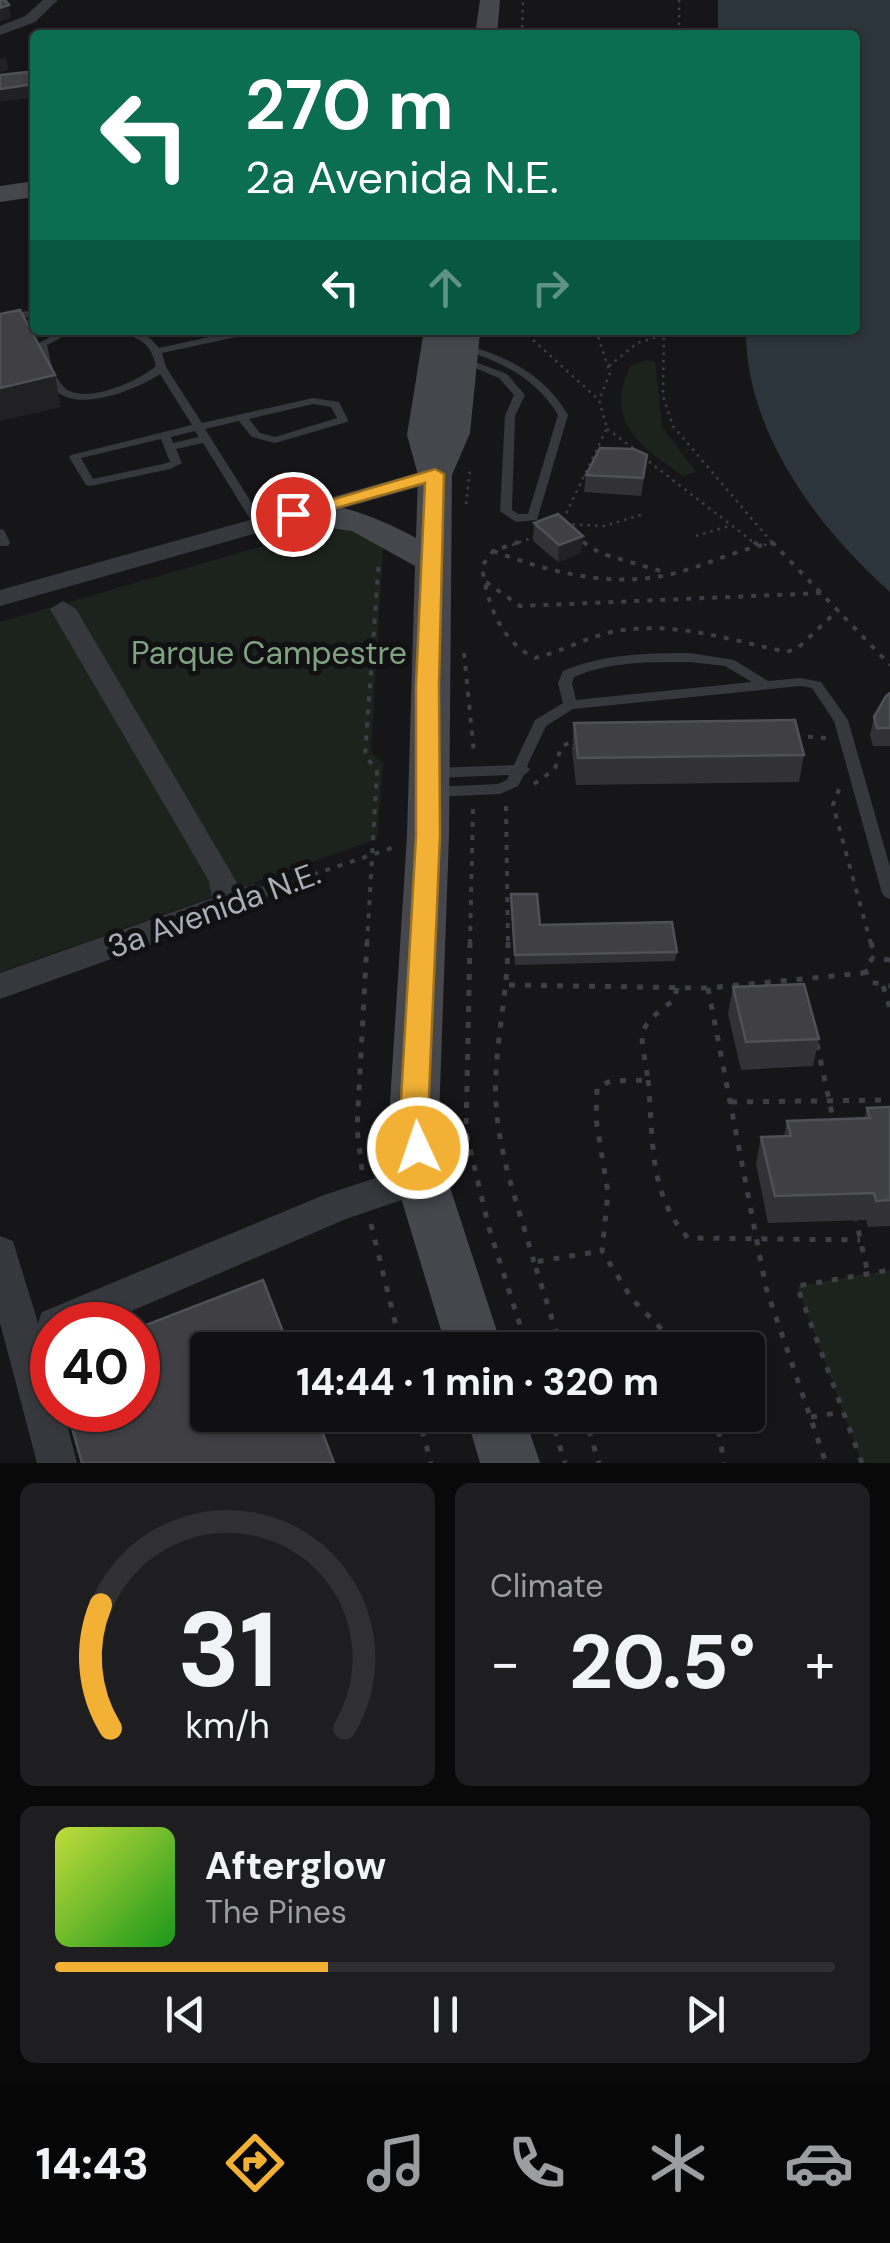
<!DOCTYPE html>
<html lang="en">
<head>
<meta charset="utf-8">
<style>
	:root { --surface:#101012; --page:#1e1e20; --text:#f1f3f6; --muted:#9c9d9f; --line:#303032; --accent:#f2b134 }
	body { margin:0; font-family:"DM Sans",sans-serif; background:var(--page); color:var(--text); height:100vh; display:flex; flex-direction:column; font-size:38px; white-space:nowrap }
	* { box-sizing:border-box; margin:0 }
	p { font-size:32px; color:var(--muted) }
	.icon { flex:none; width:55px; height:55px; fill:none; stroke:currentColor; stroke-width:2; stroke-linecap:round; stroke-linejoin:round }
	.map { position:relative; height:1463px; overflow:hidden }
	.drawer { display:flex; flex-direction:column; gap:20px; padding:20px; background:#09090a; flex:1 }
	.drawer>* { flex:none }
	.top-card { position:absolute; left:30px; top:30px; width:830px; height:305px; border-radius:10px; box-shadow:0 2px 8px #0004,0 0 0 2px var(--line); background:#0b6e4f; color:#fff; overflow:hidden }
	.speed { position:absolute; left:30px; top:1302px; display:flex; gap:20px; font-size:50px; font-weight:700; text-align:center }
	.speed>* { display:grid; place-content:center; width:130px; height:130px; border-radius:50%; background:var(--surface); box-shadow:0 2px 8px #0004,0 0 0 2px var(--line); line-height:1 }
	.speed .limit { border:15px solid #d22; background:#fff; color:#111 }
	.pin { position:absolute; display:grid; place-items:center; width:85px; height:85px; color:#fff; margin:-42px; border:5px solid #fff; border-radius:50%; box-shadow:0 2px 10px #0007 }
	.me { position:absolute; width:110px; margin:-55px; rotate:357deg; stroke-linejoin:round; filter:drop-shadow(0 0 8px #0008) }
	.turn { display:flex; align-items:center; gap:35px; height:210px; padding:0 50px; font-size:45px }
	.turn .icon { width:130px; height:130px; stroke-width:2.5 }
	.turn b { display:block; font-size:70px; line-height:85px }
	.lanes { display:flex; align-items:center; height:95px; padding:0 50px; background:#0003; justify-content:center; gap:50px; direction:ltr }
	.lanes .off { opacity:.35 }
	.big { font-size:75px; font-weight:800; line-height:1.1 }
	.drawer .tile { flex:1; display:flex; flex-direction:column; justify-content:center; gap:15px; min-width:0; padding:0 35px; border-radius:15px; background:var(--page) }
	.drawer .dial { align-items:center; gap:0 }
	.dial svg { height:260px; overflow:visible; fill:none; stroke:var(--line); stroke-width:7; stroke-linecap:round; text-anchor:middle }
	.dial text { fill:var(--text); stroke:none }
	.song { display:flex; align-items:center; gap:30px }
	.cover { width:120px; height:120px; border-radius:15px; background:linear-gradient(135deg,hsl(70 70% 55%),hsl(120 70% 35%)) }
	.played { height:10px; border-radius:5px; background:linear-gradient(90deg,var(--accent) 35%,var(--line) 35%) }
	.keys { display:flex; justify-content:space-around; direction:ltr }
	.heat { display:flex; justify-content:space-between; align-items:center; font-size:55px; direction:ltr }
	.drawer .tiles { flex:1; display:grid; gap:20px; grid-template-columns:1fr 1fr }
	.tile:last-child { grid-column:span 2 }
	.trip { position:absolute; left:190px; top:1332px; width:575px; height:100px; border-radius:10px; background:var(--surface); box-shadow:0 2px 8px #0004,0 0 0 2px var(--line); font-weight:800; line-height:100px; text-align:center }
	.tabs { display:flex; height:160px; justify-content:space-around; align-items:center; background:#060607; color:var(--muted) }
	.tabs .icon { width:70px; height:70px }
	.tabs .active { color:var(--accent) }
	.tabs b { font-size:45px; color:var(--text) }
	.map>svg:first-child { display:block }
	.green { fill:#1c231d }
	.water { fill:#2c353c }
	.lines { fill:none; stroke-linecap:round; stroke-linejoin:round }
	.path-far2 { stroke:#3d3f44; stroke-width:2.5; stroke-dasharray:2.5 5; stroke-linecap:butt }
	.path-far1 { stroke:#3d3f44; stroke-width:4; stroke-dasharray:5 8; stroke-linecap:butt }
	.path { stroke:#3d3f44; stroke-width:5; stroke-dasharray:6 10; stroke-linecap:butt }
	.lane { fill:#37383d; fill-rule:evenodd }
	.street { fill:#37383d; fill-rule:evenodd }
	.secondary { fill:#45474d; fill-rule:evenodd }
	.wall { fill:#323236 }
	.shaded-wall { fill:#212124 }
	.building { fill:#3f3f44; stroke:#4f5156; stroke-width:2.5 }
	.route { fill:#f2b134; stroke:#9d7322; stroke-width:2.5 }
	.labels { text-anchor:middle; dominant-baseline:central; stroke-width:10; stroke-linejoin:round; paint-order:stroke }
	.park-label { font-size:32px; fill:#7fa381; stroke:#111113 }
	.street-label { font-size:32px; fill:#a8adb8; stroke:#111113 }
</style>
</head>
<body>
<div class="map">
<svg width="890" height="1463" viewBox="0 0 890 1463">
	<rect width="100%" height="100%" fill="#161618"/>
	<path class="green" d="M 646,360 L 655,362 L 662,427 L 696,472 L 683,476 C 640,446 604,423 630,366 Z
		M 339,524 L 359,527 L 383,548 L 371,752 L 383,763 L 377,839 L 0,972 L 0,622 Z
		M 890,1270 L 890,1463 L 862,1463 L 797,1286 Z"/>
	<path class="water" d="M 718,0 L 890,0 L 890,592 C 817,527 745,431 746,330 L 855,330 L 855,35 L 718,35 Z"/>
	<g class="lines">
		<path class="path-far2" d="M 679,0 L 679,35
			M 522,35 L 523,0
			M 522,330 L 599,400 L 607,428 L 563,520
			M 596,330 L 610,373 L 599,400
			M 664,330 L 663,396 L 673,426 L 774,545
			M 609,366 L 637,343 L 664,335
			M 607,429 L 636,450
			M 643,457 L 757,545
			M 466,504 L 470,469
			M 565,524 L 604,526 L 644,514
			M 696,536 L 729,526
			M 578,539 L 587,545
			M 512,545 L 534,537
			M 764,545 L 773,543"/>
		<path class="path-far1" d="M 519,542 L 493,551 L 482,566 C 487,603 500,641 535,658 C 563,651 589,636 617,631 C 675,621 730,640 787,652 L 799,647 L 839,609
			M 583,542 L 600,553 L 667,573
			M 754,542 L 758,545
			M 772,542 L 890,665
			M 493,551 C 552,573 614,589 676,573 C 709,564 739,549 773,543
			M 486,582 L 520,606 L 823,593
			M 464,653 L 474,753
			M 795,736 L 826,738
			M 534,784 L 555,769 L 561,747 L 576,739
			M 839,789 L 833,805 L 871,944
			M 506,806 L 508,944
			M 276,887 L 395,847
			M 367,944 L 377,771 L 365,755 L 379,559
			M 470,944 L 473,809"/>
		<path class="path" d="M 470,942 L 466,1132 L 489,1228 L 528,1350
			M 508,942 C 508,996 493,1049 496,1104 C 499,1157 520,1211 534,1262
			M 871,942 L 875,958
			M 890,960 L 873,958 L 864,968 L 871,982 L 890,986
			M 509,985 L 708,988 L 864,973
			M 883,986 L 890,1008
			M 677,988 L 674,1000 C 633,1030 641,1031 648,1080 L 611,1081 L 597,1087 L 596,1119 L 608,1193 L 602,1251 L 632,1299 L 682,1350
			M 708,988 L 766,1288 L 826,1463
			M 817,1044 L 834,1123
			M 648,1080 C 654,1138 647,1192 688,1238 L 860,1240
			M 731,1102 L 890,1100
			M 362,1170 L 357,1128 L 367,942
			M 855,1215 L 868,1274
			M 371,1224 L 402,1350
			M 562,1350 L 534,1262 L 602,1251
			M 418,1415 L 431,1463
			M 550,1415 L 565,1463
			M 584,1415 L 599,1463
			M 716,1415 L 724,1463
			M 811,1417 L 843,1412
			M 862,1463 L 797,1286 L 890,1270"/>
		<path class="lane" d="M 35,310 L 35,316 L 0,321 L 0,315 Z
			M 63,330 L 76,330 L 47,345 C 50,360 54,379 66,389 C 87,404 139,381 156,366 C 150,340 139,341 119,330 C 136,330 148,333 159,348 L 241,330 L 260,330 L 255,333 L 162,353 L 166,367 L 202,423 L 313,398 L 339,402 L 348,420 L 347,422 L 275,443 L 252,437 L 239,421 L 205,429 L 265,524 L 263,527 L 255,527 L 203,443 L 176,449 L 182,463 L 170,469 L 90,486 L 86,485 L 69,457 L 71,455 L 192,425 L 160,374 C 138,389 85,410 60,394 C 45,385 40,361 37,344 ZM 313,404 L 331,407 L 337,418 L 275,437 L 260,433 L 249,419 ZM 195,431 L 199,437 L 173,443 L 171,437 ZM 161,439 L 170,462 L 163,464 L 93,479 L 81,458 Z
			M 463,344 C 507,356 545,375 568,415 L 537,520 L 516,522 L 500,511 L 505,416 L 514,395 L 499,378 L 456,360 L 457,358 L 465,358 L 507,374 L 525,395 L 515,416 L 512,510 L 518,514 L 528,514 L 558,415 C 536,378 499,360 459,349 L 458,347 Z
			M 0,529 L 4,530 L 10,543 L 8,546 L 0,546 Z
			M 690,653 L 734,660 L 768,681 L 800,678 L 821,682 L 848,720 L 890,867 L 890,899 L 885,897 L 882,893 L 834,721 L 812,688 L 800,686 L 573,709 L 546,726 L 527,766 L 530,770 L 524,775 L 518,786 L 500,794 L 433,797 L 426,792 L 433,787 L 498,784 L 507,780 L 509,775 L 434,778 L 427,773 L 434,768 L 514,765 L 535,720 L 563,703 L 558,683 L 563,671 C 603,654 648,653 690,653 ZM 690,662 L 725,666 L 752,682 L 576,700 L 572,683 L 574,677 C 610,661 652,662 690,662 Z"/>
		<path class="street" d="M 43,0 L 58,0 L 35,22 L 0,35 L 0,26 L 25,16 Z
			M 35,70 L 35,80 L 0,85 L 0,75 Z
			M 435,468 L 443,470 L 443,480 L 0,606 L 0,590 Z
			M 63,601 L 76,609 L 240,888 L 253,884 L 264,887 L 268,895 L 264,903 L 239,913 L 0,999 L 0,973 L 212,898 L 209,881 L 50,609 Z
			M 421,1163 L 434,1167 L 439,1178 L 434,1189 L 346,1219 L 99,1325 L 52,1325 L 52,1341 L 42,1336 L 52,1374 L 52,1410 L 63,1410 L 77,1463 L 37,1463 L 0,1323 L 0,1236 L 13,1241 L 38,1323 L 42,1312 L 324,1195 Z"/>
		<path class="secondary" d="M 480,0 L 500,0 L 497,35 L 475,35 Z
			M 35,181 L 35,197 L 0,202 L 0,186 Z
			M 424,330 L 480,333 L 470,433 L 452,475 L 449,836 L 439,1118 L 447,1178 L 503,1350 L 447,1350 L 395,1178 L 389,1118 L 407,836 L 415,566 L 352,531 L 281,521 L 276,514 L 281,507 C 327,495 377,517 416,538 L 418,475 L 407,435 Z
			M 466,1415 L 524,1415 L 540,1463 L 480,1463 Z"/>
	</g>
	<path class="wall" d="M 645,472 L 641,496 L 584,492 L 586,475 Z
		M 534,523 L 581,553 L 558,562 L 533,541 Z
		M 890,693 L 890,746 L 873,746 L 870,735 L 874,717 Z
		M 574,723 L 804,755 L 799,782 L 576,785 L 572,750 Z
		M 511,894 L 540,925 L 677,952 L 675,961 L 515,965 Z
		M 733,987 L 819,1039 L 813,1066 L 741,1070 L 728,1014 Z
		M 890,1107 L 890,1226 L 868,1227 L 866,1220 L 768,1223 L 756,1164 L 761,1137 L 784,1136 L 787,1121 L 864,1119 L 867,1108 Z"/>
	<path class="shaded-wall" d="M 9,5 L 11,18 L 0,21 L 0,8 Z
		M 6,57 L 8,70 L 0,72 L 0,59 Z
		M 34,84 L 35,97 L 0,102 L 0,89 Z
		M 55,375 L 61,407 L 0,421 L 0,388 Z
		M 583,536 L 581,553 L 558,562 L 559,545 Z"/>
	<path class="building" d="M 0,0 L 5,0 L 9,5 L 0,8 Z
		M 27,72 L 34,84 L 0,89 L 0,75 Z
		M 20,310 L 55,375 L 0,388 L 0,314 Z
		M 600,448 L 634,449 L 647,455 L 643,478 L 586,475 Z
		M 558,514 L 583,536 L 559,545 L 534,523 Z
		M 890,693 L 890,728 L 877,728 L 874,717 L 886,696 Z
		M 795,720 L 804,755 L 578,758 L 574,723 Z
		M 511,894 L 537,894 L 540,925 L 672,922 L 677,952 L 515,955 Z
		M 804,984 L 819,1039 L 746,1042 L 733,987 Z
		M 890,1107 L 890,1200 L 876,1201 L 874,1193 L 775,1196 L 761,1137 L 791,1136 L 787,1121 L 870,1118 L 867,1108 Z
		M 263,1280 L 290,1350 L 208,1350 L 208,1415 L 316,1415 L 334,1463 L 82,1463 L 67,1410 L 138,1410 L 138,1328 Z"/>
	<path class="route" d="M 435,469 L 444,474 L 439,685 L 440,836 L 428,1118 L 432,1148 L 428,1157 L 418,1160 L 407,1157 L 400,1118 L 416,836 L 416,685 L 425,483 L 293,520 L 284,514 Z"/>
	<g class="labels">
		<g class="park-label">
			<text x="269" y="653">Parque Campestre</text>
		</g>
		<g class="street-label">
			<text transform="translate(214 910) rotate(-20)">3a Avenida N.E.</text>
		</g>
	</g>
</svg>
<div class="speed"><div class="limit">40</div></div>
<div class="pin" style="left:293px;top:514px;background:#d93025"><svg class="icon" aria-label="arrive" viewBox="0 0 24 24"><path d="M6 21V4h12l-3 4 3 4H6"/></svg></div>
<svg class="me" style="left:418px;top:1148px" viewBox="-20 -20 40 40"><circle r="17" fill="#f2b134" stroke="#fff" stroke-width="3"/><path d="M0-11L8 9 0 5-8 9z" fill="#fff"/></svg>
<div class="trip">14:44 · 1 min · 320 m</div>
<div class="top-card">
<div class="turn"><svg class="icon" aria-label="left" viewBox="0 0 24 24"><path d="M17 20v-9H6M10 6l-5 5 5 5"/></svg><div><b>270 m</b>2a Avenida N.E.</div></div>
<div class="lanes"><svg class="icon" aria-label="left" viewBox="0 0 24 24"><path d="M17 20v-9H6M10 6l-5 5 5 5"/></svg><svg class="icon off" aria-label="ahead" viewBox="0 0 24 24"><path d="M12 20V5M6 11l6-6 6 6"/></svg><svg class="icon off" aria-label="right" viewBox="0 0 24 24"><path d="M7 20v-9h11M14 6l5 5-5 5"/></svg></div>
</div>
</div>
<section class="drawer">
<div class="tiles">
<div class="tile dial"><svg viewBox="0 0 100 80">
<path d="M14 69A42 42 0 1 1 86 69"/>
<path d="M14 69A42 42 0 0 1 11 31" stroke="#f2b134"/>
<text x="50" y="56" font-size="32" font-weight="700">31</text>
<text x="50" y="72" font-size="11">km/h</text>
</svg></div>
<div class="tile"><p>Climate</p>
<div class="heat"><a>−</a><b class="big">20.5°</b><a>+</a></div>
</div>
<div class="tile">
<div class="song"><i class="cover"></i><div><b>Afterglow</b><p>The Pines</p></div></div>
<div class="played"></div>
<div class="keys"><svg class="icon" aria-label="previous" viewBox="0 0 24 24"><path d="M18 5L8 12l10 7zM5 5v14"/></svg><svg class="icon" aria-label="pause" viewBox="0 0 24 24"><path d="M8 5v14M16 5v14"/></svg><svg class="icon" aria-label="next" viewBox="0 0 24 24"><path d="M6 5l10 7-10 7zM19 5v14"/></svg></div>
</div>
</div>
</section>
<nav class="tabs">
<b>14:43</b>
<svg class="icon active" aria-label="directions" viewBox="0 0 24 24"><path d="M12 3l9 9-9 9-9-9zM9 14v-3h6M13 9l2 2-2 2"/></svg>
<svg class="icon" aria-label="music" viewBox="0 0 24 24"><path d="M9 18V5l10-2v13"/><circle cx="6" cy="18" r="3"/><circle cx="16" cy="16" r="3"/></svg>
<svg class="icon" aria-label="phone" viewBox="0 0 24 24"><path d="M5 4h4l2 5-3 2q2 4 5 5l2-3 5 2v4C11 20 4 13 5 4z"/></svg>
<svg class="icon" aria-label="climate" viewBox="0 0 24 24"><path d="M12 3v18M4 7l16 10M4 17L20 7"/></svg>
<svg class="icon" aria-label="car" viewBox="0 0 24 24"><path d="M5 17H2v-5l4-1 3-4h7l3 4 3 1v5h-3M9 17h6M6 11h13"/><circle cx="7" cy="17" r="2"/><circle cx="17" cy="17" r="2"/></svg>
</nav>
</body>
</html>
